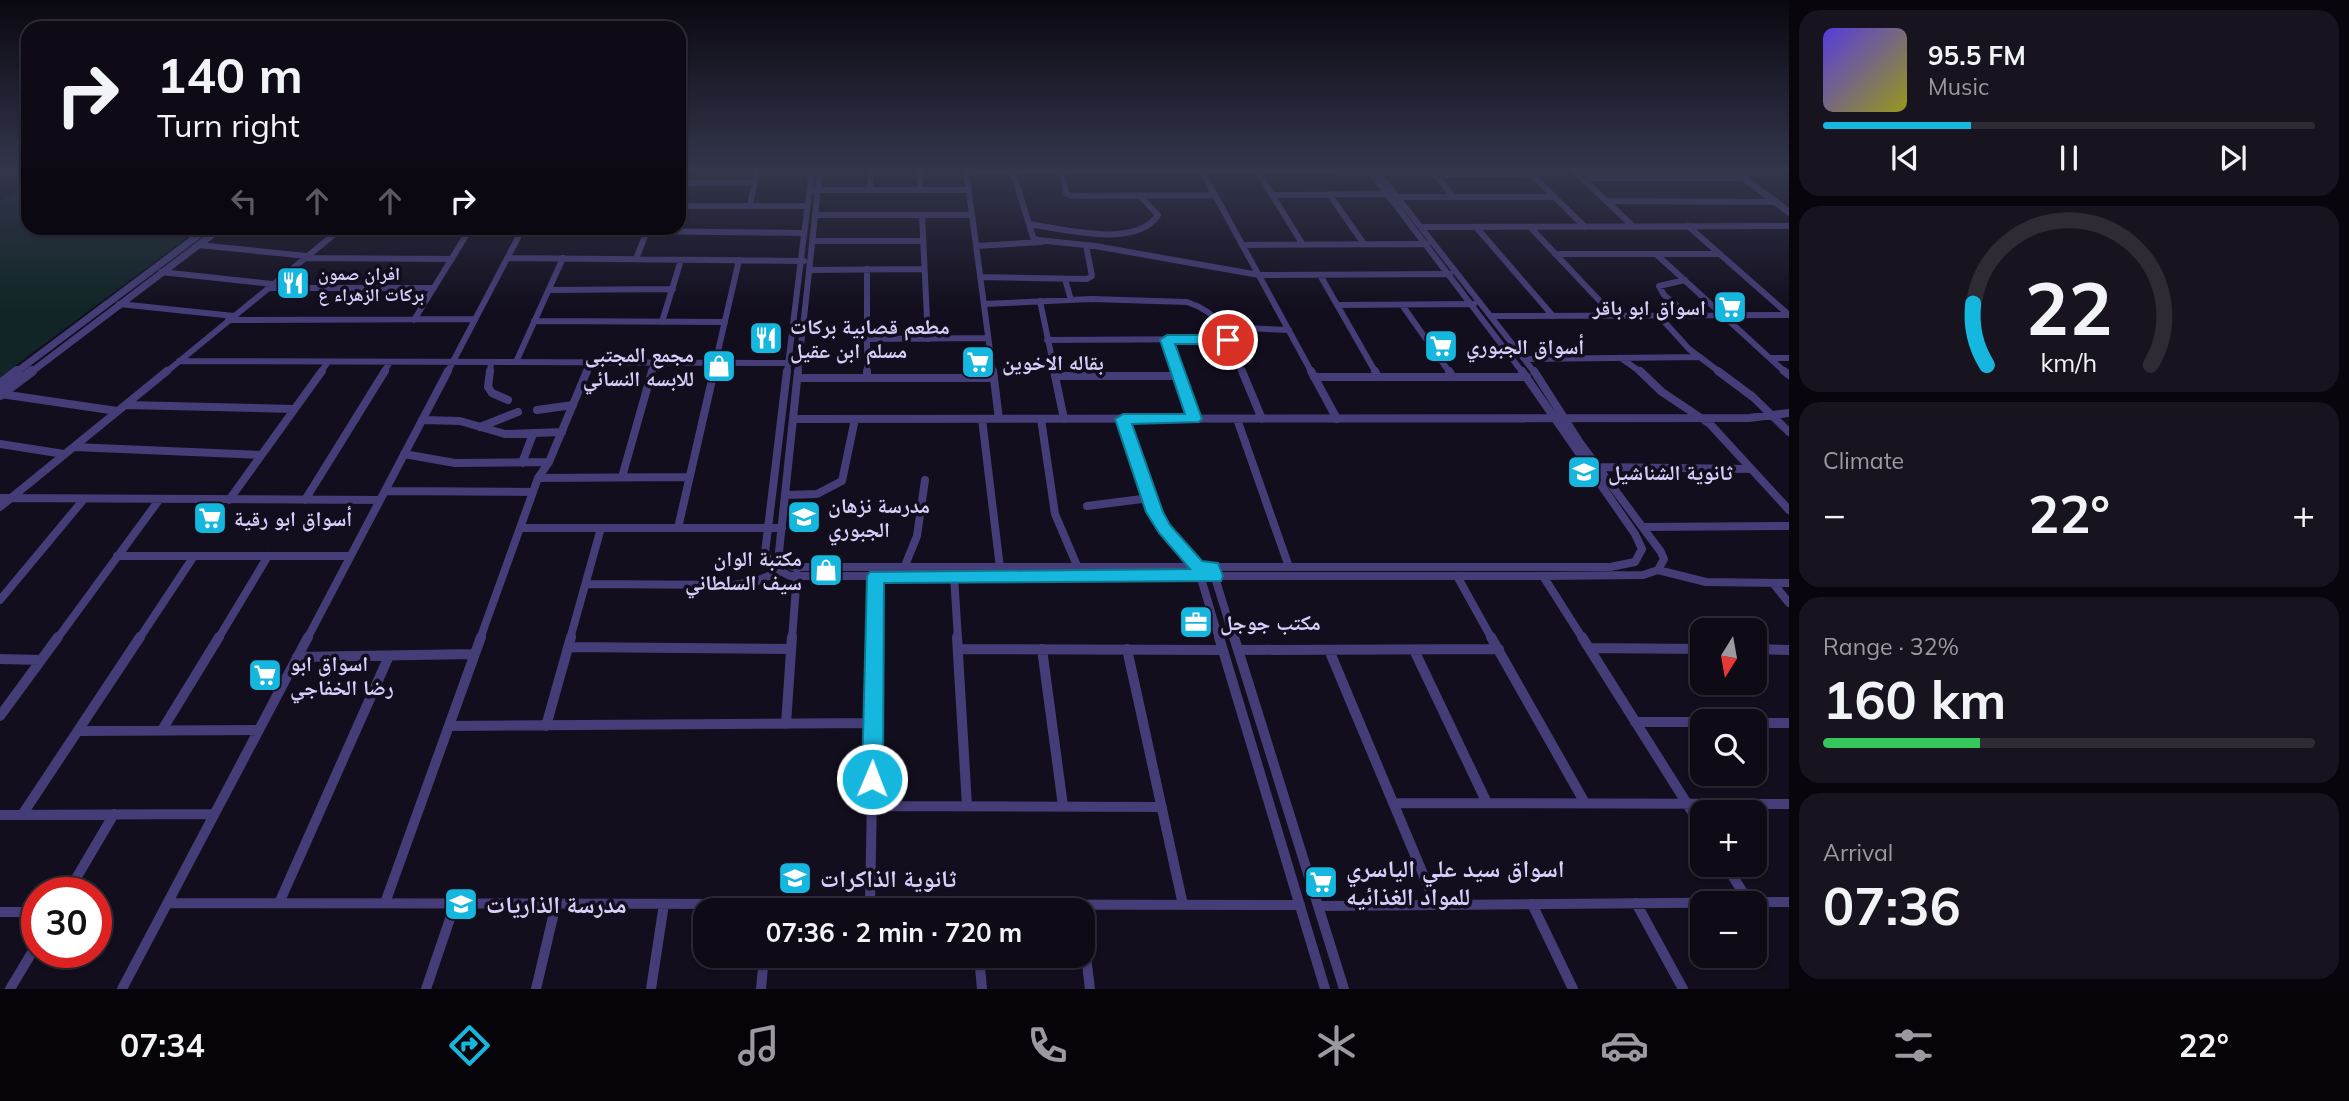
<!DOCTYPE html>
<html lang="en">
<head>
<meta charset="utf-8">
<style>
	:root { --surface:#0e0a16; --page:#17131f; --text:#f1f3f6; --muted:#9b9aa1; --line:#2e2b35; --accent:#15b7df }
	body { margin:0; font-family:Mulish,"Noto Naskh Arabic",sans-serif; background:var(--page); color:var(--text); height:100vh; display:flex; flex-direction:column; font-size:26px; white-space:nowrap }
	* { box-sizing:border-box; margin:0 }
	p { font-size:23px; color:var(--muted) }
	.icon { flex:none; width:38px; height:38px; fill:none; stroke:currentColor; stroke-width:2; stroke-linecap:round; stroke-linejoin:round }
	.map { position:relative; flex:1; overflow:hidden }
	.panel { display:flex; flex-direction:column; gap:10px; padding:10px; background:#08060c; width:560px }
	.panel>* { flex:none }
	.top-card { position:absolute; left:21px; top:21px; width:665px; height:214px; border-radius:21px; box-shadow:0 2px 5px #0004,0 0 0 2px var(--line); background:#0e0a16; color:var(--text); overflow:hidden }
	.needle { width:46px; rotate:191deg }
	.tools { position:absolute; left:1690px; top:618px; display:grid; gap:14px }
	.tools a { display:grid; place-items:center; width:77px; height:77px; border-radius:14px; background:var(--surface); box-shadow:0 2px 5px #0004,0 0 0 2px var(--line); font-size:35px }
	.speed { position:absolute; left:21px; top:877px; display:flex; gap:14px; font-size:35px; font-weight:700; text-align:center }
	.speed>* { display:grid; place-content:center; width:91px; height:91px; border-radius:50%; background:var(--surface); box-shadow:0 2px 5px #0004,0 0 0 2px var(--line); line-height:1 }
	.speed .limit { border:10px solid #d22; background:#fff; color:#111 }
	.pin { position:absolute; display:grid; place-items:center; width:60px; height:60px; color:#fff; margin:-30px; border:4px solid #fff; border-radius:50%; box-shadow:0 2px 7px #0007 }
	.me { position:absolute; width:77px; margin:-38px; rotate:1deg; stroke-linejoin:round; filter:drop-shadow(0 0 5px #0008) }
	.turn { display:flex; align-items:center; gap:24px; height:147px; padding:0 21px; font-size:32px }
	.turn .icon { width:91px; height:91px; stroke-width:2.5 }
	.turn b { display:block; font-size:49px; line-height:60px }
	.lanes { display:flex; align-items:center; height:66px; padding:0 21px; background:#0003; justify-content:center; gap:35px; direction:ltr }
	.lanes .off { opacity:.35 }
	.big { font-size:52px; font-weight:700; line-height:1.1 }
	.panel .tile { flex:1; display:flex; flex-direction:column; justify-content:center; gap:10px; min-width:0; padding:0 24px; border-radius:21px; background:var(--page) }
	.panel .dial { align-items:center; gap:0 }
	.dial svg { height:182px; overflow:visible; fill:none; stroke:var(--line); stroke-width:7; stroke-linecap:round; text-anchor:middle }
	.dial text { fill:var(--text); stroke:none }
	.song { display:flex; align-items:center; gap:21px }
	.cover { width:84px; height:84px; border-radius:10px; background:linear-gradient(135deg,hsl(250 70% 55%),hsl(60 70% 35%)) }
	.played { height:7px; border-radius:4px; background:linear-gradient(90deg,var(--accent) 30%,var(--line) 30%) }
	.keys { display:flex; justify-content:space-around; direction:ltr }
	.heat { display:flex; justify-content:space-between; align-items:center; font-size:38px; direction:ltr }
	.charge { height:10px; border-radius:5px; background:linear-gradient(90deg,#34c759 32%,var(--line) 0) }
	.trip { position:absolute; left:693px; top:898px; width:402px; height:70px; border-radius:21px; background:var(--surface); box-shadow:0 2px 5px #0004,0 0 0 2px var(--line); font-weight:700; line-height:70px; text-align:center }
	.tab-bar { display:flex; height:112px; justify-content:space-around; align-items:center; background:#060409; color:var(--muted) }
	.tab-bar .icon { width:49px; height:49px }
	.tab-bar .on { color:var(--accent) }
	.tab-bar b { font-size:32px; color:var(--text) }
	main { display:flex; flex:1; min-height:0 }
	.map>svg:first-child { display:block }
	.green { fill:#112526 }
	.lines { fill:none; stroke-linecap:round; stroke-linejoin:round }
	.minor-far2 { stroke:#453d78; stroke-width:6 }
	.minor-far1 { stroke:#453d78; stroke-width:8 }
	.minor { stroke:#453d78; stroke-width:10 }
	.tertiary-far1 { stroke:#453d78; stroke-width:7 }
	.tertiary { stroke:#453d78; stroke-width:10 }
	.route { fill:#15b7df; stroke:#0e7791; stroke-width:2 }
	.labels { text-anchor:middle; dominant-baseline:central; stroke-width:7; stroke-linejoin:round; paint-order:stroke }
	.far-poi-label { font-size:18px; font-weight:bold; fill:#d8cefa; stroke:#120e1d; text-anchor:start }
	.poi-label { font-size:21px; font-weight:bold; fill:#d8cefa; stroke:#120e1d; text-anchor:start }
	.near-poi-label { font-size:24px; font-weight:bold; fill:#d8cefa; stroke:#120e1d; text-anchor:start }
</style>
</head>
<body>
<main>
<div class="map">
<svg width="1789" height="989" viewBox="0 0 1789 989">
	<rect width="100%" height="100%" fill="#120e1d"/>
	<path class="green" d="M 28,186 L 28,228 L 200,228 L 0,377 L 0,201 Z"/>
	<g class="lines">
		<path class="minor-far2" d="M 920,170 L 920,190
			M 966,170 L 993,373
			M 1257,170 L 1303,245
			M 1369,170 L 1523,373
			M 1376,170 L 1535,373
			M 1527,170 L 1585,227
			M 1573,170 L 1634,227
			M 1202,171 L 1312,373
			M 967,172 L 1331,170
			M 1013,172 L 1033,237 L 1037,240 L 1095,246 L 1259,275 L 1450,274
			M 1062,172 L 1066,193 L 1071,196 L 1215,195
			M 1433,172 L 1454,197
			M 1434,174 L 1531,174
			M 1582,178 L 1744,178
			M 679,183 L 755,183
			M 814,190 L 969,190
			M 870,190 L 871,170
			M 1329,194 L 1364,244
			M 1272,195 L 1387,194
			M 1397,197 L 1555,197
			M 1606,201 L 1775,202
			M 679,206 L 807,206
			M 750,206 L 757,170
			M 815,215 L 972,215
			M 922,215 L 928,339
			M 1029,224 C 1063,229 1136,249 1158,215 L 1140,196
			M 1688,226 L 1789,315
			M 1421,227 L 1789,226
			M 1476,227 L 1553,316
			M 1530,227 L 1614,316
			M 335,228 L 804,233
			M 813,241 L 923,241
			M 198,245 L 307,256
			M 1242,245 L 1427,244
			M 976,246 L 1042,242
			M 1555,254 L 1719,254
			M 1656,254 L 1786,373
			M 305,258 L 452,259
			M 508,258 L 804,261
			M 636,259 L 647,231
			M 867,269 L 867,373
			M 810,270 L 924,269
			M 161,272 L 272,284
			M 1320,275 L 1376,373
			M 980,277 L 1087,279 L 1092,276 L 1086,245
			M 1065,279 L 1071,300
			M 1685,280 L 1659,286 L 1664,295 L 1690,316
			M 269,288 L 434,288
			M 549,290 L 673,289
			M 1040,301 L 1055,373
			M 119,304 L 234,316
			M 984,304 L 1091,299 L 1187,302 C 1226,315 1228,338 1242,373
			M 1337,305 L 1474,304
			M 1402,305 L 1450,373
			M 1492,316 L 1789,315
			M 1659,316 L 1689,349 L 1721,373
			M 228,320 L 475,319
			M 414,320 L 470,229
			M 534,321 L 725,322
			M 662,322 L 681,260
			M 1223,327 L 1289,330
			M 867,339 L 988,338
			M 1047,340 L 1228,339
			M 1167,340 L 1178,373
			M 1621,358 L 1642,373
			M 1770,358 L 1789,358
			M 1526,359 L 1700,357
			M 179,361 L 793,363
			M 516,362 L 563,258
			M 165,373 L 342,228
			M 320,373 L 328,362
			M 383,373 L 390,362
			M 447,373 L 522,230
			M 490,373 L 491,362
			M 587,373 L 591,362
			M 651,373 L 654,363
			M 713,373 L 739,260
			M 787,373 L 812,170
			M 798,373 L 820,170"/>
		<path class="minor-far1" d="M 490,371 L 488,387 L 492,393 L 508,400
			M 787,371 L 765,553 L 772,567 L 790,576 L 1543,576 L 1643,575 L 1658,570 L 1664,559 L 1661,552 L 1580,443 L 1534,371
			M 798,371 L 779,552 L 782,561 L 793,567 L 1610,567 L 1635,562 L 1642,549 L 1635,534 L 1522,371
			M 867,371 L 867,378
			M 993,371 L 999,419
			M 1054,371 L 1064,419
			M 1178,371 L 1194,419
			M 1242,371 L 1262,419
			M 1311,371 L 1337,419
			M 1375,371 L 1378,377
			M 1449,371 L 1453,377
			M 1640,371 L 1662,392 L 1710,424 L 1789,510
			M 1718,371 L 1753,397 L 1789,432
			M 1784,371 L 1789,375
			M 1055,376 L 1179,376
			M 1314,377 L 1527,377
			M 799,378 L 994,378
			M 1,394 L 117,411
			M 126,405 L 294,409
			M 537,410 L 573,405
			M 794,419 L 1749,418 L 1789,413
			M 982,419 L 1000,568
			M 1041,419 L 1055,514 L 1078,568
			M 1123,419 L 1154,512 L 1198,568 L 1219,639
			M 1237,419 L 1289,567
			M 422,420 L 460,421 L 505,434 L 562,432
			M 480,427 L 518,412
			M 0,444 L 64,454
			M 74,447 L 261,455
			M 404,454 L 455,463 L 549,462
			M 522,463 L 533,434
			M 1598,467 L 1751,469
			M 622,477 L 652,371
			M 538,478 L 689,477
			M 385,491 L 533,492
			M 786,495 L 817,494 L 842,481 L 855,419
			M 0,498 L 380,500
			M 229,500 L 322,371
			M 305,500 L 385,371
			M 1087,506 L 1150,498
			M 0,507 L 167,371
			M 1643,527 L 1789,526
			M 520,528 L 782,528
			M 678,528 L 714,371
			M 117,556 L 350,556
			M 904,568 L 917,536 L 925,480
			M 1658,570 L 1706,582 L 1789,583
			M 1213,571 L 1234,639
			M 954,576 L 958,639
			M 1457,576 L 1492,639
			M 1543,576 L 1583,639
			M 1773,583 L 1789,603
			M 586,584 L 734,585 L 757,581 L 782,570
			M 0,600 L 84,499
			M 57,639 L 159,500
			M 139,639 L 194,556
			M 218,639 L 268,556
			M 307,639 L 448,371
			M 480,639 L 538,478 L 549,462 L 587,371
			M 570,639 L 601,528
			M 792,639 L 797,574
			M 875,639 L 876,576"/>
		<path class="minor" d="M 957,637 L 967,806
			M 1219,637 L 1325,989
			M 1234,637 L 1344,989
			M 1491,637 L 1585,803
			M 1582,637 L 1703,829
			M 568,647 L 791,649
			M 1589,648 L 1703,649
			M 958,649 L 1223,650
			M 1042,649 L 1063,806
			M 1127,649 L 1183,905
			M 1755,649 L 1789,650
			M 1238,650 L 1499,649
			M 1329,650 L 1436,905
			M 1414,650 L 1487,803
			M 297,657 L 474,654
			M 0,659 L 41,660
			M 0,716 L 58,637
			M 1635,722 L 1703,722
			M 1755,723 L 1789,723
			M 786,724 L 792,637
			M 449,726 L 873,723
			M 546,726 L 571,637
			M 162,730 L 219,637
			M 78,731 L 259,730
			M 1393,803 L 1789,804
			M 872,806 L 1162,807
			M 0,815 L 214,814
			M 22,815 L 140,637
			M 1725,864 L 1749,902
			M 68,892 L 114,814
			M 168,903 L 1300,905
			M 279,903 L 389,656
			M 385,903 L 481,637
			M 1636,903 L 1683,989
			M 870,904 L 875,637
			M 1532,904 L 1573,989
			M 1320,906 L 1789,902
			M 0,912 L 37,912
			M 1083,932 L 1090,989
			M 979,956 L 982,989
			M 10,989 L 37,944
			M 122,989 L 308,637
			M 426,989 L 455,904
			M 536,989 L 556,904
			M 651,989 L 664,904
			M 761,989 L 764,956"/>
		<path class="tertiary-far1" d="M 1733,170 L 1789,212
			M 15,373 L 208,228
			M 30,373 L 221,228"/>
		<path class="tertiary" d="M 0,384 L 17,371
			M 0,395 L 32,371"/>
	</g>
	<linearGradient id="sky" x2="0" y2="1"><stop stop-color="#0a0810"/><stop offset="0.55" stop-color="#33364c"/><stop offset="1" stop-color="#33364c" stop-opacity="0"/></linearGradient>
	<rect width="1789" height="309" fill="url(#sky)"/>
	<path class="route" d="M 1167,335 L 1228,335 L 1235,340 L 1228,344 L 1175,344 L 1202,419 L 1199,422 L 1132,424 L 1163,512 L 1170,525 L 1202,561 L 1218,563 L 1223,576 L 1221,581 L 884,583 L 883,779 L 880,785 L 872,788 L 865,785 L 862,779 L 867,576 L 870,572 L 1190,569 L 1159,533 L 1146,512 L 1115,419 L 1123,414 L 1185,414 L 1160,340 Z"/>
	<defs>
		<g id="restaurant-square" transform="scale(1.75)"><rect x="-9" y="-9" width="18" height="18" rx="4" fill="#15b7df" stroke="#120e1d"/><path d="M-5-6h1v4h1v-4h1v4h1v-4h1v5L-1.5 .5V6h-2V.5L-5-1ZM5-6V6H3V1.5H1.5Q1.5-4 5-6Z" fill="#fff"/></g>
		<g id="supermarket-square" transform="scale(1.75)"><rect x="-9" y="-9" width="18" height="18" rx="4" fill="#15b7df" stroke="#120e1d"/><path d="M-6-5.5h2.5l.6 2H6L4.5 2H-2.5L-4.4-4H-6ZM-1.5 3.2a1.3 1.3 0 1 0 .1 0ZM3 3.2a1.3 1.3 0 1 0 .1 0Z" fill="#fff"/></g>
		<g id="shop-square" transform="scale(1.75)"><rect x="-9" y="-9" width="18" height="18" rx="4" fill="#15b7df" stroke="#120e1d"/><path d="M-5-2.5h2.3a2.7 3.5 0 0 1 5.4 0H5L5.5 6h-11ZM-1.5-2.5h3a1.5 2.3 0 0 0-3 0Z" fill="#fff"/></g>
		<g id="school-square" transform="scale(1.75)"><rect x="-9" y="-9" width="18" height="18" rx="4" fill="#15b7df" stroke="#120e1d"/><path d="M0-5L7-2L0 1L-7-2ZM-4 1L0 2.5L4 1V4Q0 6-4 4Z" fill="#fff"/></g>
		<g id="office-square" transform="scale(1.75)"><rect x="-9" y="-9" width="18" height="18" rx="4" fill="#15b7df" stroke="#120e1d"/><path d="M-6-3h4V-5.5h4V-3h4V5H-6ZM-1-4.5V-3h2v-1.5ZM-6 0V1H6V0Z" fill="#fff"/></g>
	</defs>
	<g fill-rule="evenodd">
		<use href="#restaurant-square" x="293" y="283"/>
		<use href="#supermarket-square" x="1730" y="307"/>
		<use href="#restaurant-square" x="766" y="338"/>
		<use href="#supermarket-square" x="1441" y="346"/>
		<use href="#supermarket-square" x="978" y="362"/>
		<use href="#shop-square" x="719" y="366"/>
		<use href="#school-square" x="1584" y="472"/>
		<use href="#school-square" x="804" y="517"/>
		<use href="#supermarket-square" x="210" y="518"/>
		<use href="#shop-square" x="826" y="570"/>
		<use href="#office-square" x="1196" y="622"/>
		<use href="#supermarket-square" x="265" y="675"/>
		<use href="#school-square" x="795" y="878"/>
		<use href="#supermarket-square" x="1321" y="882"/>
		<use href="#school-square" x="461" y="904"/>
	</g>
	<g class="labels">
		<g class="far-poi-label">
			<text x="318" y="273">افران صمون<tspan x="318" dy="21">بركات الزهراء ع</tspan></text>
		</g>
		<g class="poi-label">
			<text x="1706" y="307" text-anchor="end">اسواق ابو باقر</text>
			<text x="790" y="326">مطعم قصابية بركات<tspan x="790" dy="24">مسلم ابن عقيل</tspan></text>
			<text x="1466" y="346">أسواق الجبوري</text>
			<text x="694" y="354" text-anchor="end">مجمع المجتبى<tspan x="694" dy="24">للابسه النسائي</tspan></text>
			<text x="1002" y="362">بقاله الاخوين</text>
			<text x="1608" y="472">ثانوية الشناشيل</text>
			<text x="828" y="505">مدرسة نزهان<tspan x="828" dy="24">الجبوري</tspan></text>
			<text x="234" y="518">أسواق ابو رقية</text>
			<text x="802" y="558" text-anchor="end">مكتبة الوان<tspan x="802" dy="24">سيف السلطاني</tspan></text>
			<text x="1220" y="622">مكتب جوجل</text>
			<text x="290" y="663">اسواق ابو<tspan x="290" dy="24">رضا الخفاجي</tspan></text>
		</g>
		<g class="near-poi-label">
			<text x="1346" y="868">اسواق سيد علي الياسري<tspan x="1346" dy="28">للمواد الغذائيه</tspan></text>
			<text x="820" y="878">ثانوية الذاكرات</text>
			<text x="486" y="904">مدرسة الذاريات</text>
		</g>
	</g>
</svg>
<div class="tools">
<a><svg class="needle" viewBox="-14 -14 28 28"><path d="M0-13l5 13h-10z" fill="#e53935"/><path d="M0 13l5-13h-10z" fill="#9b9aa1"/></svg></a>
<a><svg class="icon" aria-label="search" viewBox="0 0 24 24"><circle cx="10" cy="10" r="6"/><path d="M15 15l6 6"/></svg></a>
<a>+</a>
<a>−</a>
</div>
<div class="speed"><div class="limit">30</div></div>
<div class="pin" style="left:1228px;top:340px;background:#d93025"><svg class="icon" aria-label="arrive" viewBox="0 0 24 24"><path d="M6 21V4h12l-3 4 3 4H6"/></svg></div>
<svg class="me" style="left:872px;top:779px" viewBox="-20 -20 40 40"><circle r="17" fill="#15b7df" stroke="#fff" stroke-width="3"/><path d="M0-11L8 9 0 5-8 9z" fill="#fff"/></svg>
<div class="trip">07:36 · 2 min · 720 m</div>
<div class="top-card">
<div class="turn"><svg class="icon" aria-label="right" viewBox="0 0 24 24"><path d="M7 20v-9h11M14 6l5 5-5 5"/></svg><div><b>140 m</b>Turn right</div></div>
<div class="lanes"><svg class="icon off" aria-label="left" viewBox="0 0 24 24"><path d="M17 20v-9H6M10 6l-5 5 5 5"/></svg><svg class="icon off" aria-label="ahead" viewBox="0 0 24 24"><path d="M12 20V5M6 11l6-6 6 6"/></svg><svg class="icon off" aria-label="ahead" viewBox="0 0 24 24"><path d="M12 20V5M6 11l6-6 6 6"/></svg><svg class="icon" aria-label="right" viewBox="0 0 24 24"><path d="M7 20v-9h11M14 6l5 5-5 5"/></svg></div>
</div>
</div>
<section class="panel">
<div class="tile">
<div class="song"><i class="cover"></i><div><b>95.5 FM</b><p>Music</p></div></div>
<div class="played"></div>
<div class="keys"><svg class="icon" aria-label="previous" viewBox="0 0 24 24"><path d="M18 5L8 12l10 7zM5 5v14"/></svg><svg class="icon" aria-label="pause" viewBox="0 0 24 24"><path d="M8 5v14M16 5v14"/></svg><svg class="icon" aria-label="next" viewBox="0 0 24 24"><path d="M6 5l10 7-10 7zM19 5v14"/></svg></div>
</div>
<div class="tile dial"><svg viewBox="0 0 100 80">
<path d="M14 69A42 42 0 1 1 86 69"/>
<path d="M14 69A42 42 0 0 1 8 42" stroke="#15b7df"/>
<text x="50" y="56" font-size="32" font-weight="700">22</text>
<text x="50" y="72" font-size="11">km/h</text>
</svg></div>
<div class="tile"><p>Climate</p>
<div class="heat"><a>−</a><b class="big">22°</b><a>+</a></div>
</div>
<div class="tile"><p>Range · 32%</p><b class="big">160 km</b><div class="charge"></div></div>
<div class="tile"><p>Arrival</p><b class="big">07:36</b></div>
</section>
</main>
<nav class="tab-bar">
<b>07:34</b>
<svg class="icon on" aria-label="directions" viewBox="0 0 24 24"><path d="M12 3l9 9-9 9-9-9zM9 14v-3h6M13 9l2 2-2 2"/></svg>
<svg class="icon" aria-label="music" viewBox="0 0 24 24"><path d="M9 18V5l10-2v13"/><circle cx="6" cy="18" r="3"/><circle cx="16" cy="16" r="3"/></svg>
<svg class="icon" aria-label="phone" viewBox="0 0 24 24"><path d="M5 4h4l2 5-3 2q2 4 5 5l2-3 5 2v4C11 20 4 13 5 4z"/></svg>
<svg class="icon" aria-label="climate" viewBox="0 0 24 24"><path d="M12 3v18M4 7l16 10M4 17L20 7"/></svg>
<svg class="icon" aria-label="car" viewBox="0 0 24 24"><path d="M5 17H2v-5l4-1 3-4h7l3 4 3 1v5h-3M9 17h6M6 11h13"/><circle cx="7" cy="17" r="2"/><circle cx="17" cy="17" r="2"/></svg>
<svg class="icon" aria-label="filters" viewBox="0 0 24 24"><path d="M4 7h16M4 17h16"/><circle cx="9" cy="7" r="2"/><circle cx="15" cy="17" r="2"/></svg>
<b>22°</b>
</nav>
</body>
</html>
